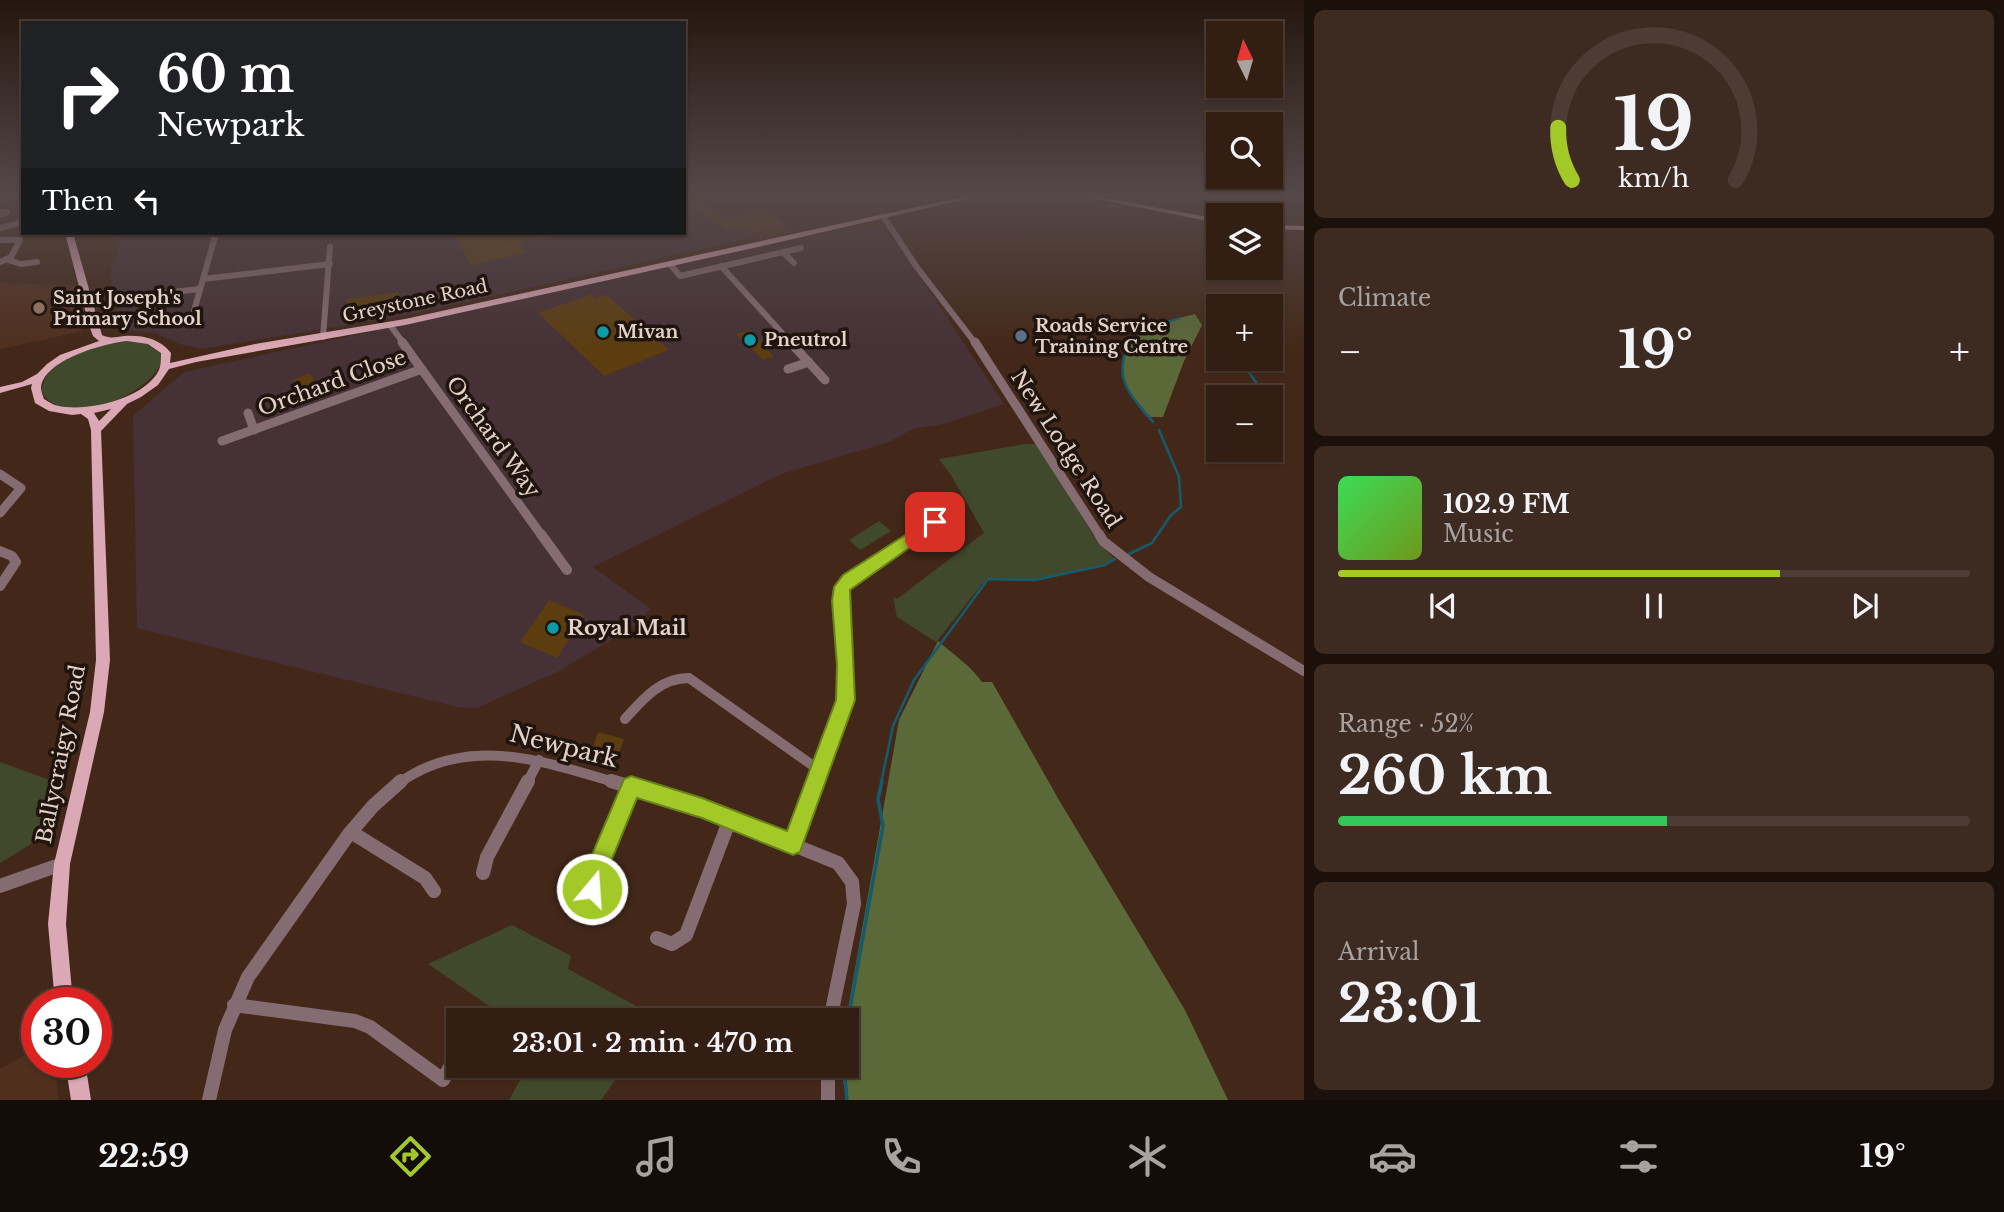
<!DOCTYPE html>
<html lang="en">
<head>
<meta charset="utf-8">
<style>
	:root { --surface:#321e13; --page:#3d2b21; --text:#f1f3f6; --muted:#a8a2a0; --line:#4d3c33; --accent:#a2c927 }
	body { margin:0; font-family:"Libre Baskerville",serif; background:var(--page); color:var(--text); height:100vh; display:flex; flex-direction:column; font-size:26px; white-space:nowrap }
	* { box-sizing:border-box; margin:0 }
	p { font-size:23px; color:var(--muted) }
	.icon { flex:none; width:38px; height:38px; fill:none; stroke:currentColor; stroke-width:2; stroke-linecap:round; stroke-linejoin:round }
	.map { position:relative; flex:1; overflow:hidden }
	.drawer { display:flex; flex-direction:column; gap:10px; padding:10px; background:#1c100a; width:700px }
	.drawer>* { flex:none }
	.top-card { position:absolute; left:21px; top:21px; width:665px; height:214px; border-radius:0px; box-shadow:0 2px 5px #0004,0 0 0 2px var(--line); background:#202124; color:#fff; overflow:hidden }
	.needle { width:46px; rotate:355deg }
	.tools { position:absolute; left:1206px; top:21px; display:grid; gap:14px }
	.tools a { display:grid; place-items:center; width:77px; height:77px; border-radius:0px; background:var(--surface); box-shadow:0 2px 5px #0004,0 0 0 2px var(--line); font-size:35px }
	.speed { position:absolute; left:21px; top:987px; display:flex; gap:14px; font-size:35px; font-weight:700; text-align:center }
	.speed>* { display:grid; place-content:center; width:91px; height:91px; border-radius:50%; background:var(--surface); box-shadow:0 2px 5px #0004,0 0 0 2px var(--line); line-height:1 }
	.speed .limit { border:10px solid #d22; background:#fff; color:#111 }
	.pin { position:absolute; display:grid; place-items:center; width:60px; height:60px; color:#fff; margin:-30px; border-radius:14px; box-shadow:0 4px 10px #0006 }
	.me { position:absolute; width:77px; margin:-38px; rotate:18deg; stroke-linejoin:round; filter:drop-shadow(0 0 5px #0008) }
	.turn { display:flex; align-items:center; gap:24px; height:147px; padding:0 21px; font-size:32px }
	.turn .icon { width:91px; height:91px; stroke-width:2.5 }
	.turn b { display:block; font-size:49px; line-height:60px }
	.then { display:flex; align-items:center; height:66px; padding:0 21px; background:#0003; gap:14px; font-size:26px }
	.big { font-size:52px; font-weight:800; line-height:1.1 }
	.drawer .tile { flex:1; display:flex; flex-direction:column; justify-content:center; gap:10px; min-width:0; padding:0 24px; border-radius:10px; background:var(--page) }
	.drawer .dial { align-items:center; gap:0 }
	.dial svg { height:182px; overflow:visible; fill:none; stroke:var(--line); stroke-width:7; stroke-linecap:round; text-anchor:middle }
	.dial text { fill:var(--text); stroke:none }
	.song { display:flex; align-items:center; gap:21px }
	.cover { width:84px; height:84px; border-radius:10px; background:linear-gradient(135deg,hsl(130 70% 55%),hsl(80 70% 35%)) }
	.played { height:7px; border-radius:4px; background:linear-gradient(90deg,var(--accent) 70%,var(--line) 70%) }
	.keys { display:flex; justify-content:space-around; direction:ltr }
	.heat { display:flex; justify-content:space-between; align-items:center; font-size:38px; direction:ltr }
	.charge { height:10px; border-radius:5px; background:linear-gradient(90deg,#34c759 52%,var(--line) 0) }
	.trip { position:absolute; left:446px; top:1008px; width:413px; height:70px; border-radius:0px; background:var(--surface); box-shadow:0 2px 5px #0004,0 0 0 2px var(--line); font-weight:800; line-height:70px; text-align:center }
	.tabs { display:flex; height:112px; justify-content:space-around; align-items:center; background:#140c08; color:var(--muted) }
	.tabs .icon { width:49px; height:49px }
	.tabs .active { color:var(--accent) }
	.tabs b { font-size:32px; color:var(--text) }
	main { display:flex; flex:1; min-height:0 }
	.map>svg:first-child { display:block }
	.built { fill:#502f1e }
	.industrial { fill:#453136 }
	.green { fill:#41492d }
	.forest { fill:#5b6939 }
	.lines { fill:none; stroke-linecap:round; stroke-linejoin:round }
	.stream-far2 { stroke:#155b6e; stroke-width:2 }
	.stream-far1 { stroke:#155b6e; stroke-width:2.5 }
	.stream { stroke:#155b6e; stroke-width:3.5 }
	.building { fill:#5b3d10 }
	.minor-far3 { stroke:#856c72; stroke-width:6 }
	.minor-far2 { stroke:#856c72; stroke-width:9 }
	.minor-far1 { stroke:#856c72; stroke-width:10 }
	.minor { stroke:#856c72; stroke-width:14 }
	.major { fill:#dba8b5; fill-rule:evenodd }
	.route { fill:#a2c927; stroke:#698319; stroke-width:2 }
	.education-dot { fill:#8d6e63; stroke:#20140e; stroke-width:2.5 }
	.culture-dot { fill:#0f9aa8; stroke:#20140e; stroke-width:2.5 }
	.service-dot { fill:#5c6f8a; stroke:#20140e; stroke-width:2.5 }
	.labels { text-anchor:middle; dominant-baseline:central; stroke-width:7; stroke-linejoin:round; paint-order:stroke }
	.far-poi-label { font-size:18px; font-weight:bold; fill:#e4d2c9; stroke:#20140e; text-anchor:start }
	.far-street-label { font-size:18px; fill:#e4d2c9; stroke:#20140e }
	.street-label { font-size:21px; fill:#e4d2c9; stroke:#20140e }
	.poi-label { font-size:21px; font-weight:bold; fill:#e4d2c9; stroke:#20140e; text-anchor:start }
	.near-street-label { font-size:24px; fill:#e4d2c9; stroke:#20140e }
</style>
</head>
<body>
<main>
<div class="map">
<svg width="1304" height="1100" viewBox="0 0 1304 1100">
	<rect width="100%" height="100%" fill="#432819"/>
	<path class="built" d="M 756,208 L 780,218 L 795,232 L 759,240 L 728,218 Z
		M 0,283 L 76,285 L 82,331 L 0,349 Z
		M 37,1049 L 37,1062 L 53,1062 L 59,1100 L 0,1100 L 0,1069 Z"/>
	<path class="industrial" d="M 684,194 L 691,194 L 755,237 L 408,315 L 202,349 L 179,344 L 156,333 L 123,330 L 112,294 L 111,262 L 119,255 L 114,237 L 125,236 L 126,233 L 684,233 Z
		M 881,226 L 907,257 L 1004,404 L 940,425 L 915,428 L 889,442 L 781,474 L 593,567 L 651,609 L 633,627 L 559,671 L 477,708 L 457,707 L 137,628 L 133,416 L 184,372 L 850,228 Z"/>
	<path class="green" d="M 116,341 C 239,337 80,452 41,392 C 46,357 87,349 116,341 Z
		M 1025,444 L 1038,444 L 1098,543 L 1115,559 L 1105,565 L 1035,580 L 987,578 L 936,642 L 897,617 L 893,597 L 897,599 L 984,533 L 951,475 L 939,459 Z
		M 879,521 L 891,531 L 860,550 L 849,540 Z
		M 0,762 L 63,785 L 52,831 L 0,863 Z
		M 512,925 L 571,956 L 568,969 L 658,1018 L 656,1020 L 510,1020 L 428,964 Z
		M 528,1066 L 625,1066 L 601,1100 L 509,1100 Z"/>
	<path class="forest" d="M 1195,314 L 1202,325 L 1184,361 L 1163,417 L 1147,417 C 1127,393 1109,360 1137,334 C 1147,324 1181,318 1195,314 Z
		M 938,641 C 955,656 969,664 982,682 L 992,682 L 1059,800 L 1185,1010 L 1228,1100 L 846,1100 L 841,1066 L 847,1066 L 846,1020 L 899,720 Z"/>
	<g class="lines">
		<path class="stream-far2" d="M 1209,319 L 1218,328
			M 1129,344 L 1143,330 L 1180,318"/>
		<path class="stream-far1" d="M 1130,342 C 1111,379 1131,395 1153,422
			M 1240,359 L 1266,397
			M 1270,404 L 1279,416
			M 1127,555 L 1152,543 L 1171,515 L 1181,507 L 1179,477 L 1159,430
			M 881,783 L 893,726 L 914,680 L 988,579 L 1035,580 L 1105,565 L 1115,559"/>
		<path class="stream" d="M 847,1025 L 883,826 L 878,799 L 882,781
			M 844,1066 L 847,1100"/>
	</g>
	<path class="building" d="M 684,194 L 728,219 L 743,215 L 767,214 L 782,225 L 756,232 L 746,225 L 729,231 L 684,203 Z
		M 472,233 L 559,233 L 559,236 L 520,243 L 526,253 L 471,265 L 456,237 Z
		M 399,292 L 400,306 L 376,310 L 376,305 L 346,309 L 347,299 Z
		M 592,294 L 596,298 L 606,294 L 669,350 L 604,376 L 538,313 Z
		M 751,330 L 774,357 L 763,360 L 736,334 Z
		M 309,373 L 321,389 L 304,396 L 293,380 Z
		M 549,600 L 585,615 L 557,658 L 520,642 Z
		M 598,732 L 624,739 L 618,756 L 593,747 Z"/>
	<g class="lines">
		<path class="minor-far3" d="M 0,212 L 7,212 L 0,215
			M 883,216 L 916,266 L 976,344
			M 0,228 L 23,222
			M 0,240 L 20,240 L 11,257 L 0,262
			M 783,252 L 794,263
			M 8,260 L 21,264 L 37,262
			M 670,264 L 680,276 L 801,248
			M 721,266 L 792,344
			M 203,279 L 330,264
			M 145,295 L 200,289
			M 194,311 L 216,233
			M 390,325 L 404,344
			M 323,337 L 330,247"/>
		<path class="minor-far2" d="M 402,342 L 542,536
			M 790,342 L 825,380
			M 975,342 L 1100,536
			M 788,369 L 809,362
			M 248,413 L 254,430
			M 222,441 L 422,369
			M 0,474 L 21,488 L 0,513
			M 911,502 L 935,522 L 915,536"/>
		<path class="minor-far1" d="M 541,534 L 567,570
			M 1099,534 L 1103,541 L 1149,577 L 1304,671
			M 0,551 L 12,556 L 16,562 L 0,586
			M 625,719 C 643,699 660,678 689,678 L 819,770
			M 399,783 C 468,734 543,761 617,783
			M 527,783 L 539,760
			M 815,783 L 846,700 L 842,587 L 917,534"/>
		<path class="minor" d="M 611,781 L 702,808 L 838,863 L 852,882 L 854,904 L 830,1020
			M 351,832 L 425,878 L 434,891
			M 793,844 L 816,781
			M 483,873 L 487,857 L 528,781
			M 0,886 L 62,864
			M 604,913 L 594,901 L 593,880 L 631,786
			M 657,938 L 672,944 L 686,935 L 730,819
			M 234,1005 L 355,1021 L 370,1027 L 443,1080 L 458,1052
			M 828,1066 L 828,1100
			M 209,1100 L 225,1030 L 248,977 L 349,834 L 373,806 L 401,781"/>
		<path class="major" d="M 976,194 L 988,194 L 767,245 L 405,325 L 196,362 L 169,369 L 158,385 L 141,397 L 127,404 L 101,431 L 110,660 L 104,712 L 70,864 L 66,924 L 73,1003 L 55,1003 L 48,924 L 54,864 L 90,712 L 96,660 L 91,430 L 88,419 L 81,414 L 72,415 L 49,411 L 35,403 L 31,388 L 32,384 L 0,393 L 0,387 L 22,382 L 37,374 L 47,364 L 60,355 L 99,341 L 93,336 L 89,325 L 65,233 L 73,233 L 102,335 C 110,339 115,337 124,336 C 142,335 159,338 171,353 L 170,363 L 255,344 L 405,319 ZM 127,341 L 148,344 L 161,353 C 161,359 161,365 159,370 C 145,399 87,412 59,406 C 53,405 49,402 44,399 C 43,396 41,392 41,388 C 43,360 105,343 127,341 ZM 111,409 L 99,421 L 94,413 Z
			M 1071,194 L 1084,194 L 1218,219 L 1218,223 Z
			M 1270,225 L 1304,226 L 1304,230 L 1270,229 Z
			M 65,1062 L 85,1062 L 91,1100 L 71,1100 Z"/>
	</g>
	<linearGradient id="sky" x2="0" y2="1"><stop stop-color="#25160e"/><stop offset="0.56" stop-color="#554849"/><stop offset="1" stop-color="#554849" stop-opacity="0"/></linearGradient>
	<rect width="1304" height="348" fill="url(#sky)"/>
	<path class="route" d="M 935,516 L 943,522 L 940,526 L 850,590 L 855,700 L 800,852 L 793,855 L 702,818 L 637,798 L 605,876 L 599,897 L 592,900 L 584,897 L 581,889 L 583,876 L 624,779 L 631,776 L 702,798 L 787,831 L 836,700 L 837,665 L 832,601 L 834,587 L 843,575 Z"/>
	<circle class="education-dot" cx="39" cy="308" r="7"/>
	<g class="culture-dot">
		<circle cx="603" cy="332" r="7"/>
		<circle cx="750" cy="340" r="7"/>
		<circle cx="553" cy="628" r="7"/>
	</g>
	<circle class="service-dot" cx="1021" cy="336" r="7"/>
	<g class="labels">
		<g class="far-poi-label">
			<text x="53" y="298">Saint Joseph's<tspan x="53" dy="21">Primary School</tspan></text>
			<text x="1035" y="326">Roads Service<tspan x="1035" dy="21">Training Centre</tspan></text>
			<text x="617" y="332">Mivan</text>
			<text x="764" y="340">Pneutrol</text>
		</g>
		<g class="far-street-label">
			<text transform="translate(415 301) rotate(-12)">Greystone Road</text>
		</g>
		<g class="street-label">
			<text transform="translate(332 383) rotate(-20)">Orchard Close</text>
			<text transform="translate(493 437) rotate(54)">Orchard Way</text>
			<text transform="translate(1066 449) rotate(57)">New Lodge Road</text>
			<text transform="translate(61 754) rotate(-79)">Ballycraigy Road</text>
		</g>
		<g class="poi-label">
			<text x="567" y="628">Royal Mail</text>
		</g>
		<g class="near-street-label">
			<text transform="translate(564 746) rotate(14)">Newpark</text>
		</g>
	</g>
</svg>
<div class="tools">
<a><svg class="needle" viewBox="-14 -14 28 28"><path d="M0-13l5 13h-10z" fill="#e53935"/><path d="M0 13l5-13h-10z" fill="#a8a2a0"/></svg></a>
<a><svg class="icon" aria-label="search" viewBox="0 0 24 24"><circle cx="10" cy="10" r="6"/><path d="M15 15l6 6"/></svg></a>
<a><svg class="icon" aria-label="layers" viewBox="0 0 24 24"><path d="M12 4l9 5-9 5-9-5zM3 14l9 5 9-5"/></svg></a>
<a>+</a>
<a>−</a>
</div>
<div class="speed"><div class="limit">30</div></div>
<div class="pin" style="left:935px;top:522px;background:#d93025"><svg class="icon" aria-label="arrive" viewBox="0 0 24 24"><path d="M6 21V4h12l-3 4 3 4H6"/></svg></div>
<svg class="me" style="left:592px;top:889px" viewBox="-20 -20 40 40"><circle r="17" fill="#a2c927" stroke="#fff" stroke-width="3"/><path d="M0-11L8 9 0 5-8 9z" fill="#fff"/></svg>
<div class="trip">23:01 · 2 min · 470 m</div>
<div class="top-card">
<div class="turn"><svg class="icon" aria-label="right" viewBox="0 0 24 24"><path d="M7 20v-9h11M14 6l5 5-5 5"/></svg><div><b>60 m</b>Newpark</div></div>
<div class="then">Then<svg class="icon" aria-label="left" viewBox="0 0 24 24"><path d="M17 20v-9H6M10 6l-5 5 5 5"/></svg></div>
</div>
</div>
<section class="drawer">
<div class="tile dial"><svg viewBox="0 0 100 80">
<path d="M14 69A42 42 0 1 1 86 69"/>
<path d="M14 69A42 42 0 0 1 8 46" stroke="#a2c927"/>
<text x="50" y="56" font-size="32" font-weight="700">19</text>
<text x="50" y="72" font-size="11">km/h</text>
</svg></div>
<div class="tile"><p>Climate</p>
<div class="heat"><a>−</a><b class="big">19°</b><a>+</a></div>
</div>
<div class="tile">
<div class="song"><i class="cover"></i><div><b>102.9 FM</b><p>Music</p></div></div>
<div class="played"></div>
<div class="keys"><svg class="icon" aria-label="previous" viewBox="0 0 24 24"><path d="M18 5L8 12l10 7zM5 5v14"/></svg><svg class="icon" aria-label="pause" viewBox="0 0 24 24"><path d="M8 5v14M16 5v14"/></svg><svg class="icon" aria-label="next" viewBox="0 0 24 24"><path d="M6 5l10 7-10 7zM19 5v14"/></svg></div>
</div>
<div class="tile"><p>Range · 52%</p><b class="big">260 km</b><div class="charge"></div></div>
<div class="tile"><p>Arrival</p><b class="big">23:01</b></div>
</section>
</main>
<nav class="tabs">
<b>22:59</b>
<svg class="icon active" aria-label="directions" viewBox="0 0 24 24"><path d="M12 3l9 9-9 9-9-9zM9 14v-3h6M13 9l2 2-2 2"/></svg>
<svg class="icon" aria-label="music" viewBox="0 0 24 24"><path d="M9 18V5l10-2v13"/><circle cx="6" cy="18" r="3"/><circle cx="16" cy="16" r="3"/></svg>
<svg class="icon" aria-label="phone" viewBox="0 0 24 24"><path d="M5 4h4l2 5-3 2q2 4 5 5l2-3 5 2v4C11 20 4 13 5 4z"/></svg>
<svg class="icon" aria-label="climate" viewBox="0 0 24 24"><path d="M12 3v18M4 7l16 10M4 17L20 7"/></svg>
<svg class="icon" aria-label="car" viewBox="0 0 24 24"><path d="M5 17H2v-5l4-1 3-4h7l3 4 3 1v5h-3M9 17h6M6 11h13"/><circle cx="7" cy="17" r="2"/><circle cx="17" cy="17" r="2"/></svg>
<svg class="icon" aria-label="filters" viewBox="0 0 24 24"><path d="M4 7h16M4 17h16"/><circle cx="9" cy="7" r="2"/><circle cx="15" cy="17" r="2"/></svg>
<b>19°</b>
</nav>
</body>
</html>
